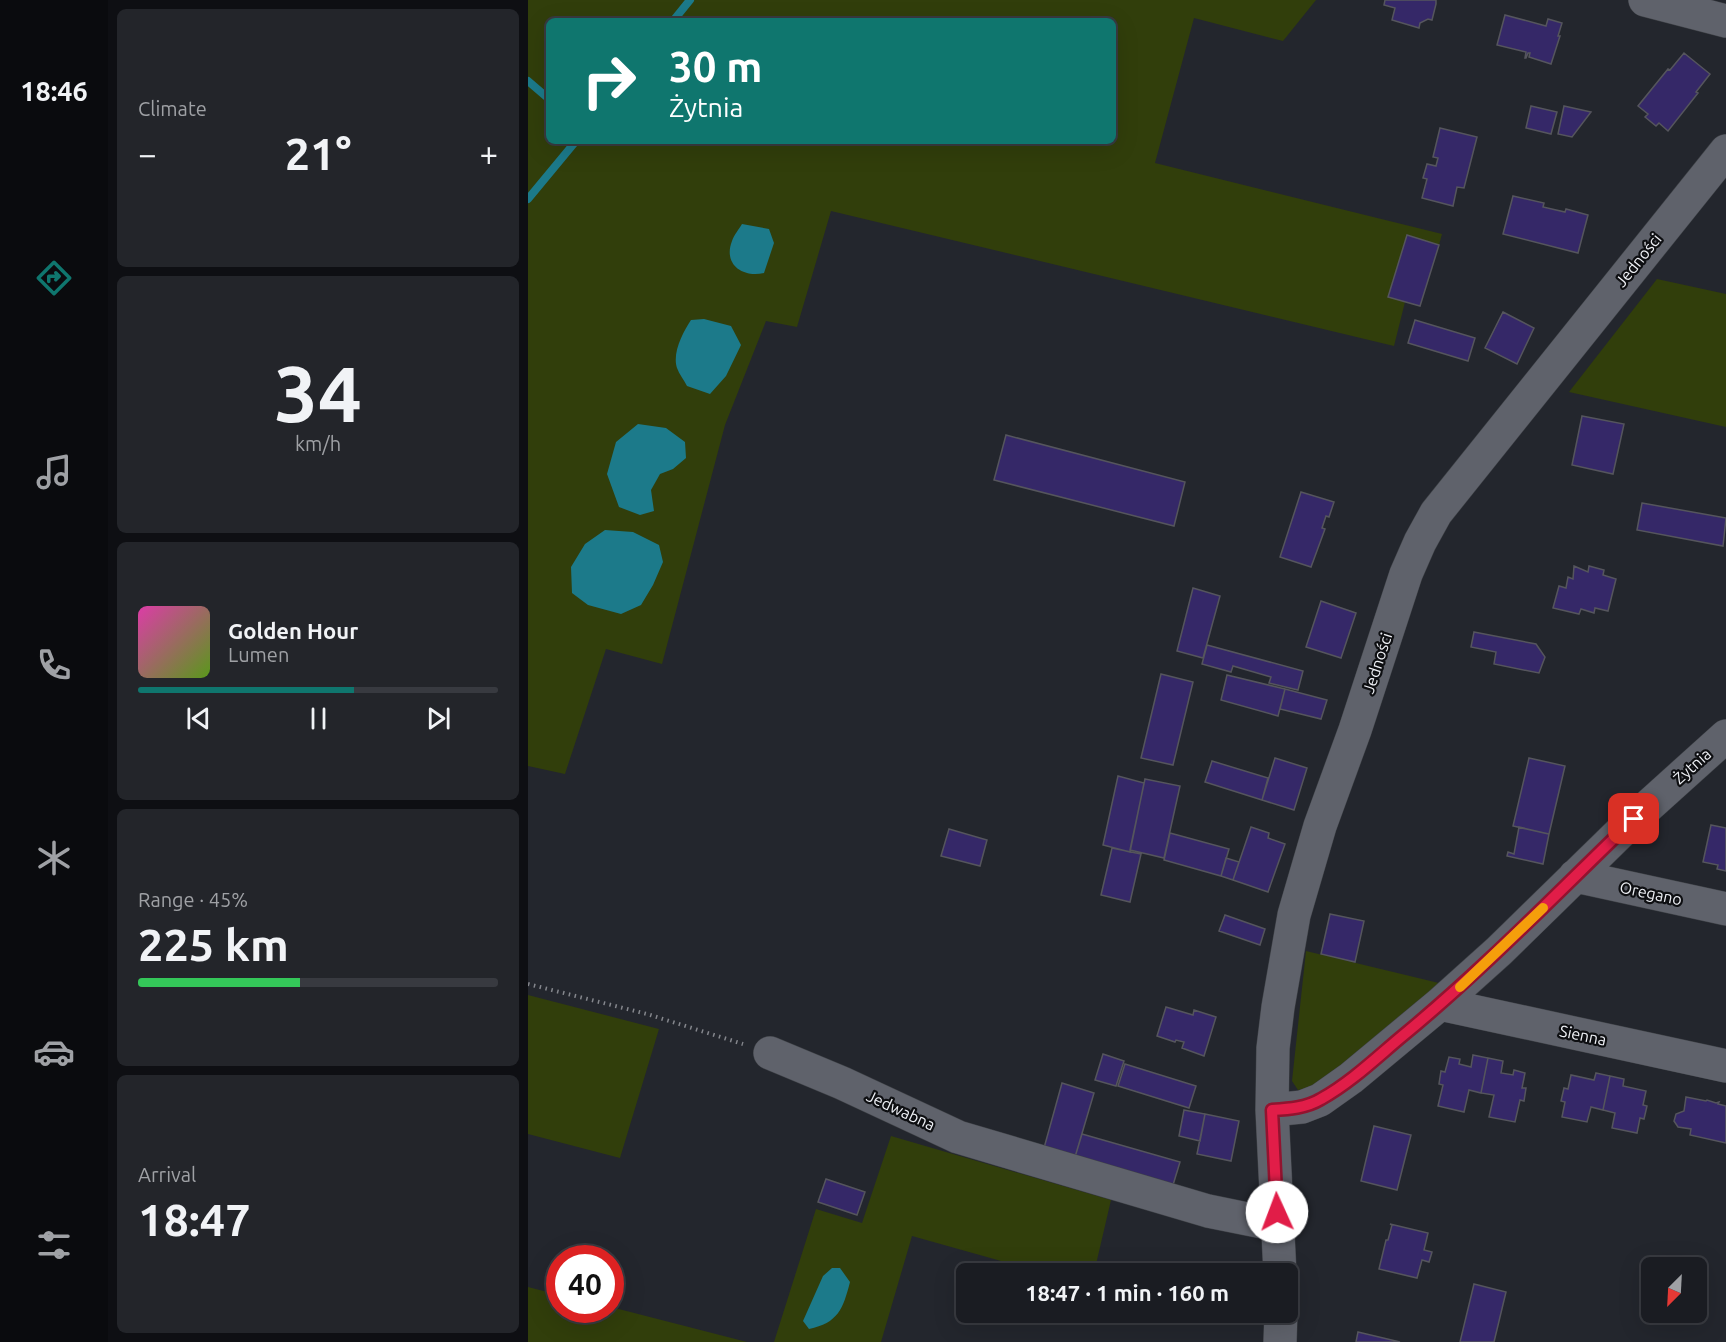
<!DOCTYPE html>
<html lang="en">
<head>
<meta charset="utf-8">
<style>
	:root { --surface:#1a1c22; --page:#23252a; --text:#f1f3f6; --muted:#9fa1a5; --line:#383a40; --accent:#0f766e }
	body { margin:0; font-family:Ubuntu,sans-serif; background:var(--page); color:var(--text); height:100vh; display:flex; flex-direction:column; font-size:22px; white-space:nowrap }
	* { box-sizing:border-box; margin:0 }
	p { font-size:20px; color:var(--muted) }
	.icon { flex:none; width:33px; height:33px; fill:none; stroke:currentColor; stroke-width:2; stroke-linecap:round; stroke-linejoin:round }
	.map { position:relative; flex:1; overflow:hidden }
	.panel { display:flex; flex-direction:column; gap:9px; padding:9px; background:#0e0f13; width:420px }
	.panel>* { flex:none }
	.guide { position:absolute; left:18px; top:18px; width:570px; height:126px; border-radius:9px; box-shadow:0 6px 24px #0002,0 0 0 2px var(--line); background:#0f766e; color:#fff; overflow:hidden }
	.needle { width:39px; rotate:204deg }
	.fabs { position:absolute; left:1113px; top:1257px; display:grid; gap:12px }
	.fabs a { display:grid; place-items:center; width:66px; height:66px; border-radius:9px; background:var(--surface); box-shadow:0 6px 24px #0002,0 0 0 2px var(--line); font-size:30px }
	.speed { position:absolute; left:18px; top:1245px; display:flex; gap:12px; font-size:30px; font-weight:700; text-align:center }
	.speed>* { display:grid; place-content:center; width:78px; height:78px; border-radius:50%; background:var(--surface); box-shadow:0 6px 24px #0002,0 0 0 2px var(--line); line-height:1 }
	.speed .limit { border:9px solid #d22; background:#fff; color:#111 }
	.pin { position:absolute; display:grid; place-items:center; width:51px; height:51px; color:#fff; margin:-26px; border-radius:12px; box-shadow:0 3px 9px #0006 }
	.me { position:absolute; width:66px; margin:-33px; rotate:358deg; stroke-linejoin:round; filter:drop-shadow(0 0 4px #0008) }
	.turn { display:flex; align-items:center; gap:21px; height:126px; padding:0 24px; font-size:27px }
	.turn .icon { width:78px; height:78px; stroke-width:2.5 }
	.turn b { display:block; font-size:42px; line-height:51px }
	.big { font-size:45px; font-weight:600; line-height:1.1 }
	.panel .tile { flex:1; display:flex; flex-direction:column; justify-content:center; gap:9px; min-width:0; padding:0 21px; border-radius:9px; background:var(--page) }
	.panel .dial { align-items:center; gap:0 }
	.dial b { font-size:78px; line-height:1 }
	.song { display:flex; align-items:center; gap:18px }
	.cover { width:72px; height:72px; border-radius:9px; background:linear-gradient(135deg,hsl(320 70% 55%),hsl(90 70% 35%)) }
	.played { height:6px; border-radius:3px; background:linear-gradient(90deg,var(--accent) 60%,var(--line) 60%) }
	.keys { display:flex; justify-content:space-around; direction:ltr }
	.heat { display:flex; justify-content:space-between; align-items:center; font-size:33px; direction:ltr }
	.charge { height:9px; border-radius:4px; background:linear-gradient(90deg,#34c759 45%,var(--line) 0) }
	.trip { position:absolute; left:428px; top:1263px; width:342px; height:60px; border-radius:9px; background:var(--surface); box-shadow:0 6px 24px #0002,0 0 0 2px var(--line); font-weight:600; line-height:60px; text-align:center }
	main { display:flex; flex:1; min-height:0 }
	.dock { display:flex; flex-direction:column; width:108px; justify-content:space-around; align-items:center; background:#0a0b0e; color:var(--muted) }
	.dock .icon { width:42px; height:42px }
	.dock .active { color:var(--accent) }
	.dock b { font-size:27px; color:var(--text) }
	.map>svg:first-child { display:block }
	.green { fill:#313e0b; fill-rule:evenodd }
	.water { fill:#1c7a8a }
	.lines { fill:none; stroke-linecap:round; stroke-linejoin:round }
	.stream { stroke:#1c7a8a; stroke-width:8 }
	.building { fill:#352868; stroke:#55555d; stroke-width:1.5 }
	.minor-casing { stroke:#3e4146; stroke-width:34 }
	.path { stroke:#85878d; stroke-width:4; stroke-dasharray:1.5 4.5; stroke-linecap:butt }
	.minor { stroke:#5f626b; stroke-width:33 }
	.route-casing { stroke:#92132f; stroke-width:15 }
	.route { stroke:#e11d48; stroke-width:10 }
	.slow { stroke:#f59e0b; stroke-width:10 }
	.labels { text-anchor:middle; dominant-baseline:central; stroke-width:4.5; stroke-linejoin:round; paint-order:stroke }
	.street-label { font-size:16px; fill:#eff1f6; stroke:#0e0f12 }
</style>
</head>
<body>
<main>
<nav class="dock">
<b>18:46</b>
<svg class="icon active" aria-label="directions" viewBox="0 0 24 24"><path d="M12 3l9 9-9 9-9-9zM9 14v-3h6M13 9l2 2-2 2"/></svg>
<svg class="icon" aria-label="music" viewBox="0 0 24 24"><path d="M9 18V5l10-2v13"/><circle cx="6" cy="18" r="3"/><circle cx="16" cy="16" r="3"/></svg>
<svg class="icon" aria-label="phone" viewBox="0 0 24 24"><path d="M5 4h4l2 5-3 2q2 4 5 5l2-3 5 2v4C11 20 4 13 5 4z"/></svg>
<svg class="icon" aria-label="climate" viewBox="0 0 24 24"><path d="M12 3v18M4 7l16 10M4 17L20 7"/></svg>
<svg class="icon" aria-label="car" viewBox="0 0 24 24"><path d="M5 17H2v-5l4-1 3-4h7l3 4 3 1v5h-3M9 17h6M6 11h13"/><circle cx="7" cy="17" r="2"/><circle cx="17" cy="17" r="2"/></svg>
<svg class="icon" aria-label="filters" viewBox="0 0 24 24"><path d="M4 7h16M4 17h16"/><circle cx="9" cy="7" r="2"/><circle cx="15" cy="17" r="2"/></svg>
</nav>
<section class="panel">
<div class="tile"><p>Climate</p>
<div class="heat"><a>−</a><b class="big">21°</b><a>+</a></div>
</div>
<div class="tile dial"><b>34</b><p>km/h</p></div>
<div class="tile">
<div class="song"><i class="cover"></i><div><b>Golden Hour</b><p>Lumen</p></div></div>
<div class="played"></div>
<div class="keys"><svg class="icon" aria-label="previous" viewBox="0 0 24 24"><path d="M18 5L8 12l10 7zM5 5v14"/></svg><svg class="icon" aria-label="pause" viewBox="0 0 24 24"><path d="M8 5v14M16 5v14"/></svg><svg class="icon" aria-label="next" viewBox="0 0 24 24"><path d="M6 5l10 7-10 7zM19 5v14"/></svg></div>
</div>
<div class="tile"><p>Range · 45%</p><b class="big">225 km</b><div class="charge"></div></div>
<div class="tile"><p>Arrival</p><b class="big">18:47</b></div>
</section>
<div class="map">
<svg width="1198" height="1342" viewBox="0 0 1198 1342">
	<rect width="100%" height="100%" fill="#23262d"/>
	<path class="green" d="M 0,0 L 788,0 L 755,41 L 666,18 L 627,163 L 914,234 L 911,245 L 879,235 L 860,296 L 877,302 L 866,346 L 303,211 L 269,327 L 238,321 L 197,425 L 134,664 L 78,649 L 37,774 L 0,766 ZM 21,21 L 585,21 L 585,141 L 21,141 Z
		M 1129,279 L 1198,294 L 1198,427 L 1041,392 Z
		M 778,951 L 915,984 L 830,1055 L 783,1087 L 770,1090 L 764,1081 Z
		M 0,995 L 131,1029 L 92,1158 L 0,1134 Z
		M 363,1136 L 583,1200 L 566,1273 L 516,1273 L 384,1236 L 353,1342 L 246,1342 L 288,1209 L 334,1223 Z
		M 0,1287 L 31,1295 L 32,1310 L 82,1310 L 83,1307 L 219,1342 L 0,1342 Z"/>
	<path class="water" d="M 214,224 L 241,229 L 246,243 L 236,273 C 214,278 195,264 204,241 C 206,235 211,229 214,224 Z
		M 176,319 L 203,326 L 213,345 L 198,376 L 182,394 L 159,386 C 156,380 151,374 149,368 C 144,353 155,332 163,320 Z
		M 110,424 L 138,428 L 157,442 L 158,458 L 145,469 L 132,474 L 123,490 L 126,511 L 112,515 L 91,507 L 79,474 L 88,442 Z
		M 77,530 L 105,532 L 131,545 L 135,562 L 125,585 L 113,605 L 93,614 L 60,605 L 44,593 L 43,567 L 57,544 Z
		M 304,1268 L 312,1268 L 322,1282 C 315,1309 310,1323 281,1329 L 275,1321 L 295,1276 Z"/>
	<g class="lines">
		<path class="stream" d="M 145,21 L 162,0
			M 0,81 L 21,99
			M 0,199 L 48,141"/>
	</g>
	<path class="building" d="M 857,0 L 908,0 L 908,4 L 904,20 L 900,19 L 892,23 L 891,28 L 864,20 L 867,8 L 856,5 Z
		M 977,15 L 1018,26 L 1020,19 L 1034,23 L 1030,36 L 1032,36 L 1023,64 L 1001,57 L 1002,53 L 1000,53 L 998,58 L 997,58 L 998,52 L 969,45 Z
		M 1156,53 L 1182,74 L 1168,92 L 1170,93 L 1140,131 L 1131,123 L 1128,126 L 1117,117 L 1120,114 L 1110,106 L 1140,69 L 1142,70 Z
		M 1003,106 L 1029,112 L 1023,134 L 998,128 Z
		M 1036,106 L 1063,112 L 1044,137 L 1030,134 Z
		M 912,128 L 949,137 L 936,188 L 929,187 L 925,206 L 894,198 L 899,179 L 895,178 L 899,164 L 908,166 L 910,158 L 905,157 Z
		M 985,196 L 1016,203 L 1015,207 L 1037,212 L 1038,209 L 1060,215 L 1050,253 L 975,234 Z
		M 879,235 L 911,245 L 892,306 L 860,297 Z
		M 975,312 L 1006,328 L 989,364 L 957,348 Z
		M 887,320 L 947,338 L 940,361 L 880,343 Z
		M 1054,416 L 1096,424 L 1085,474 L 1044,465 Z
		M 478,435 L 657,482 L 646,526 L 466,480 Z
		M 773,492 L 806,502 L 801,517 L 798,516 L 794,528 L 797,529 L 783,567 L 752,557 Z
		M 1114,503 L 1198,518 L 1195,546 L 1109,530 Z
		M 1046,566 L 1060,572 L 1061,566 L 1076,570 L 1075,575 L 1088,579 L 1080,611 L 1067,608 L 1066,613 L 1053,609 L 1051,614 L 1025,608 L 1031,586 L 1038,588 L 1040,577 L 1045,579 Z
		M 665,588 L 692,596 L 675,658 L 649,651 Z
		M 793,601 L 828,613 L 813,658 L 778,647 Z
		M 946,632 L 1008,644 L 1017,657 L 1011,673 L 966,664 L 968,652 L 943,647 Z
		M 679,645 L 775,671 L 770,690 L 741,683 L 743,677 L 705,666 L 703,672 L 674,664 Z
		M 633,674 L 665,682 L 645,765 L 613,758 Z
		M 699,675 L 757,689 L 750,716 L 693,700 Z
		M 757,689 L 799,700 L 793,719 L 752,709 Z
		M 747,758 L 779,768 L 766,810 L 734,800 Z
		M 1001,758 L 1037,766 L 1021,834 L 985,826 Z
		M 684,761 L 740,778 L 734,800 L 677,782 Z
		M 590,776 L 616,783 L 602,852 L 575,845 Z
		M 617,779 L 652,786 L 636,858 L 602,850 Z
		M 1183,825 L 1198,828 L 1198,871 L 1189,869 L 1190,865 L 1175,862 Z
		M 723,827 L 741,833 L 740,838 L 757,844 L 740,892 L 705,880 Z
		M 991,827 L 1021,834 L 1015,864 L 979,856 L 980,852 L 986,854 Z
		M 421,829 L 459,840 L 452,866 L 413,856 Z
		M 642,833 L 701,849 L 693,876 L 636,860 Z
		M 584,848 L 613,854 L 602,902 L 573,895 Z
		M 698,858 L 711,862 L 705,880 L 693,876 Z
		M 802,914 L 836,921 L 827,962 L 793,954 Z
		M 697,915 L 737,929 L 732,945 L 691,931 Z
		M 638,1007 L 665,1015 L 666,1010 L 688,1017 L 676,1056 L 654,1048 L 656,1042 L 648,1040 L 647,1042 L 629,1036 Z
		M 575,1054 L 596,1061 L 588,1086 L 567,1080 Z
		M 945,1055 L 960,1058 L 953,1093 L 941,1090 L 936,1112 L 910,1106 L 915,1085 L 911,1084 L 913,1071 L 917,1072 L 921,1057 L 932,1059 L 931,1064 L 943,1067 Z
		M 960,1058 L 975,1061 L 973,1073 L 985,1075 L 986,1070 L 997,1073 L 994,1088 L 998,1088 L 996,1101 L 992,1100 L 987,1122 L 961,1117 L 966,1095 L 953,1093 Z
		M 597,1064 L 668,1086 L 661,1108 L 590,1086 Z
		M 1068,1073 L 1082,1076 L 1075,1110 L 1063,1107 L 1059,1122 L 1034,1117 L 1037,1102 L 1033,1101 L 1036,1088 L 1040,1089 L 1043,1075 L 1066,1080 Z
		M 1082,1076 L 1096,1079 L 1095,1086 L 1118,1091 L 1115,1105 L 1119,1106 L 1116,1119 L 1112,1118 L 1109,1133 L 1084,1128 L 1087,1113 L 1075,1110 Z
		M 534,1083 L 566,1093 L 547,1157 L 516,1148 Z
		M 1158,1097 L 1178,1101 L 1179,1100 L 1188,1103 L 1191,1102 L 1190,1104 L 1198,1106 L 1198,1143 L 1162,1135 L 1163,1129 L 1150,1127 L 1146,1121 L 1148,1114 L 1156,1111 Z
		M 656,1110 L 677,1114 L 672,1141 L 651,1136 Z
		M 677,1114 L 711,1121 L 703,1161 L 669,1154 Z
		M 846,1126 L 883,1135 L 869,1190 L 833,1181 Z
		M 554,1134 L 652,1162 L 645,1185 L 547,1157 Z
		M 298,1179 L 337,1192 L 329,1215 L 290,1202 Z
		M 862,1224 L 900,1233 L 896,1250 L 904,1252 L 901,1262 L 894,1260 L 889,1278 L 851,1269 L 858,1240 L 860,1240 L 864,1225 Z
		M 681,1263 L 717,1271 L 716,1274 L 678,1274 Z
		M 610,1264 L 624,1266 L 622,1274 L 608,1274 Z
		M 946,1284 L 978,1292 L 966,1342 L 932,1342 Z
		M 830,1332 L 872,1342 L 828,1342 Z"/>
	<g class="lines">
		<g class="minor-casing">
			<path id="minor" d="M 1117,0 L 1198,21
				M 1047,876 L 1198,909
				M 912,1004 L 1198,1066
				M 242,1053 L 314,1083 L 430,1137 L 680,1211 L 749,1225
				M 744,1110 L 774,1107 L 792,1100 L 823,1078 L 912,1004 L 971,951 L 1106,819 L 1198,736
				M 752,1274 L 744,1110 L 745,1048 L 750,1007 L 766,915 L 792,826 L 827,730 L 878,574 L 892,542 L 908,513 L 1198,151
				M 752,1342 L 753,1312"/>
		</g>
		<path class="path" d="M 0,984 L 119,1014 L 215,1044"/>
		<use href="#minor" class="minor"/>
	</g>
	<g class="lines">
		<g class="route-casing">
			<path id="route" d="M 749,1212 L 744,1110 C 761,1109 778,1108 793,1099 C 822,1083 847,1059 872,1038 C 955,970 1029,893 1106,819"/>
		</g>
		<use href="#route" class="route"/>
		<path class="slow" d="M 932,987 L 1015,908"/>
	</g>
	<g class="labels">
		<g class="street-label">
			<text transform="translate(1110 260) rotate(-51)">Jedności</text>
			<text transform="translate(849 663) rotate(-72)">Jedności</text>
			<text transform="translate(1164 766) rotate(-42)">Żytnia</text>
			<text transform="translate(1123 893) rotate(12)">Oregano</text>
			<text transform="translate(1055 1035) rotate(12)">Sienna</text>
			<text transform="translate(373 1110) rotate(25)">Jedwabna</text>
		</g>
	</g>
</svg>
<div class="fabs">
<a><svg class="needle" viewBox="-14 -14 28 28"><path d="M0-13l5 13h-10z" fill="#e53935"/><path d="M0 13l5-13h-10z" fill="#9fa1a5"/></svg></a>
</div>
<div class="speed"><div class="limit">40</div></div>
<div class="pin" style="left:1106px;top:819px;background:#d93025"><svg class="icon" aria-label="arrive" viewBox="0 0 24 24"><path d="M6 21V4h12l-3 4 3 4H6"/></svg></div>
<svg class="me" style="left:749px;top:1212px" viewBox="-20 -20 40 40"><circle r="19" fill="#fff"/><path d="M0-13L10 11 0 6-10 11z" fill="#e11d48"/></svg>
<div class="trip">18:47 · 1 min · 160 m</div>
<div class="guide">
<div class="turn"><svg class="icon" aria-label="right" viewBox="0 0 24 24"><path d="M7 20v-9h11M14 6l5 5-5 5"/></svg><div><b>30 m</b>Żytnia</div></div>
</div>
</div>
</main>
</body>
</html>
